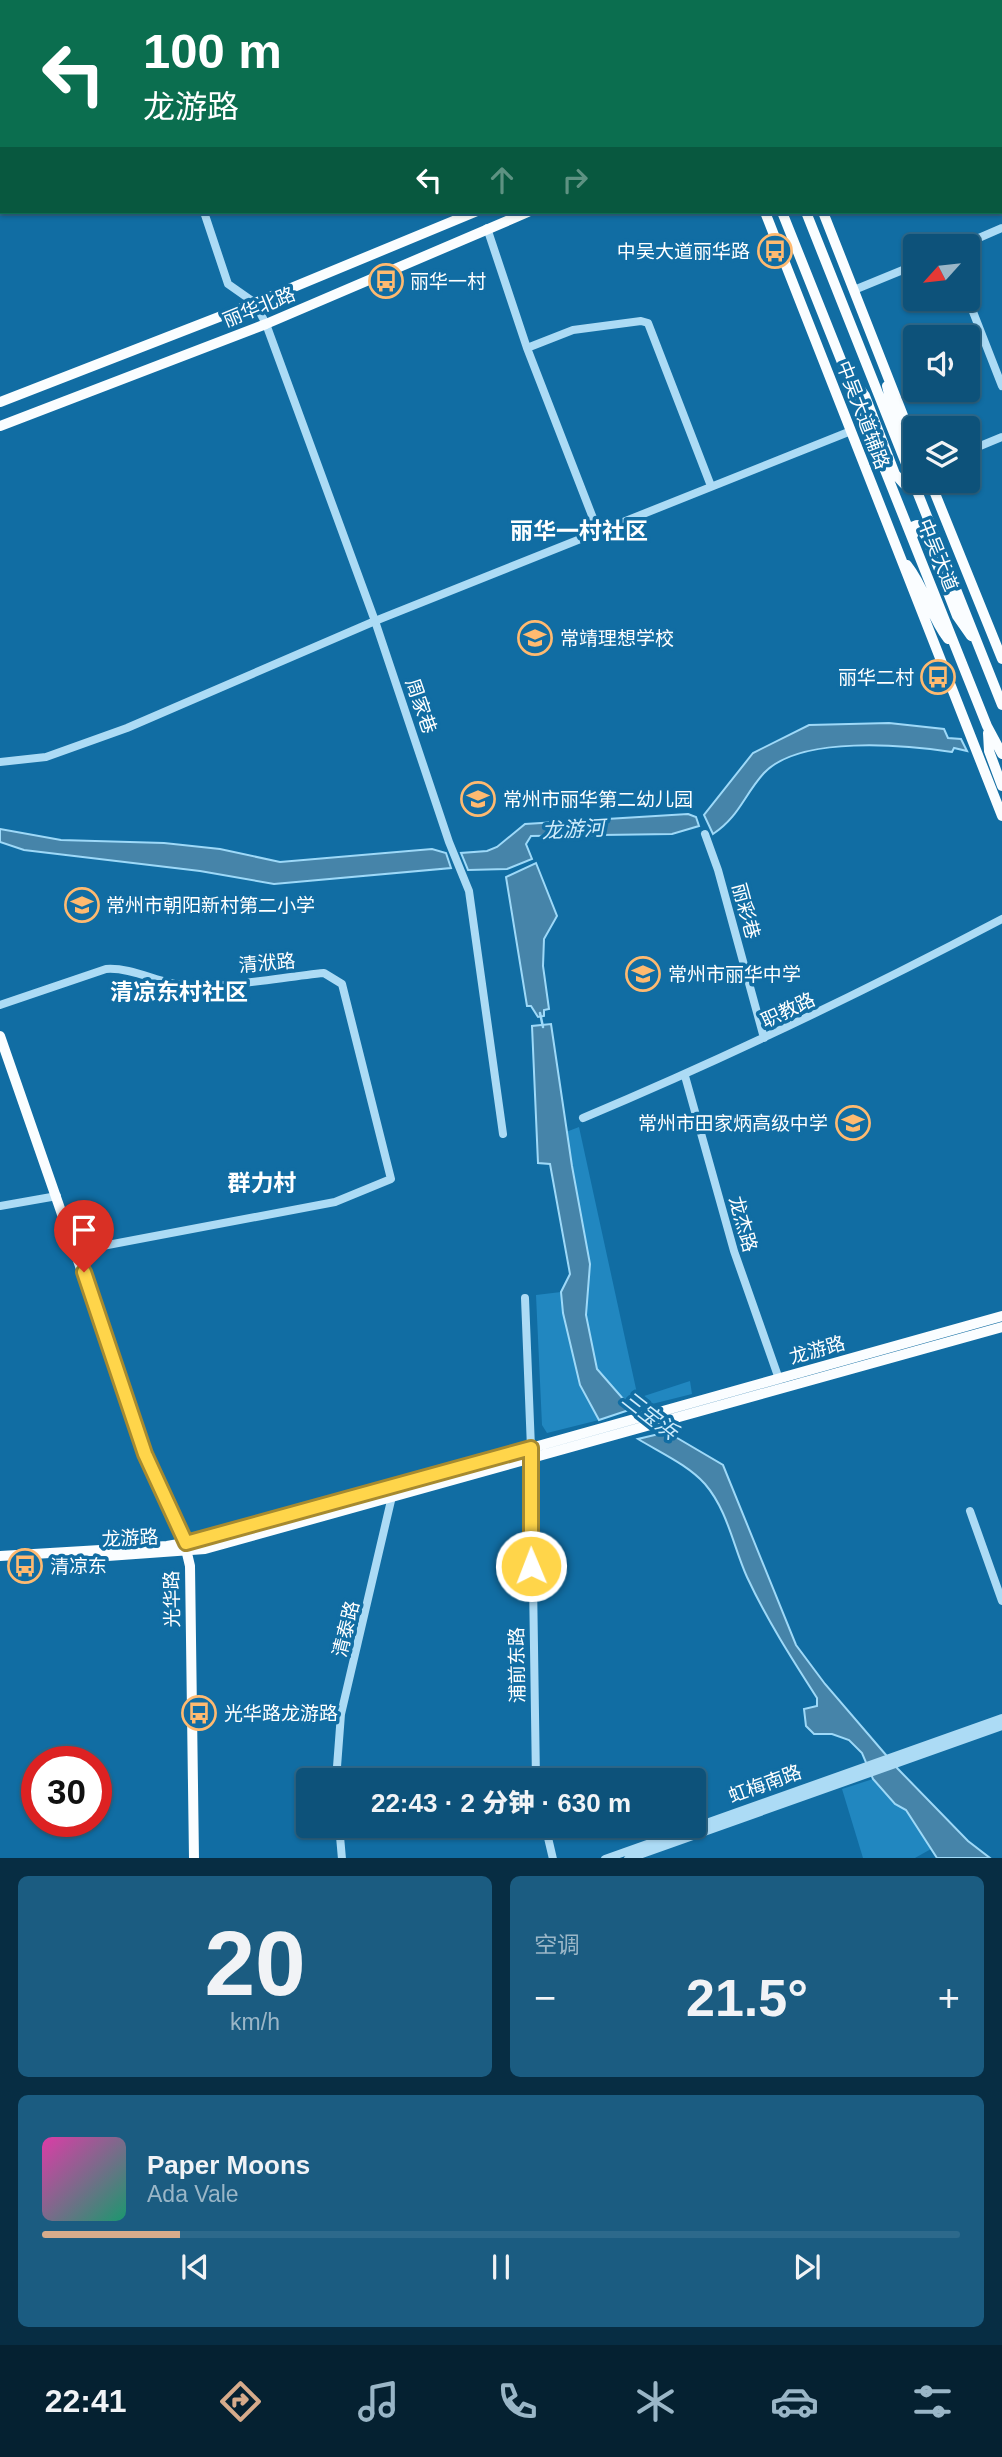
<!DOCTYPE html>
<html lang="zh">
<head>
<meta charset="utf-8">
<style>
	:root { --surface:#0d527a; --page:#1b5c81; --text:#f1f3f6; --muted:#9ab6c7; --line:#2d698b; --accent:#d6ab8b }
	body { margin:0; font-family:Helvetica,"Noto Sans SC",sans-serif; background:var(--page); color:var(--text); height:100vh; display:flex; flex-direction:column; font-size:26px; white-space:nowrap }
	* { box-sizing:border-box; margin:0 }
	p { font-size:23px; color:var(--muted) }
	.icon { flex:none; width:38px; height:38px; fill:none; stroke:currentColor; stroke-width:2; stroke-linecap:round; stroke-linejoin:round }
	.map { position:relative; height:1858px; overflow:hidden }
	.details { display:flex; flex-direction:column; gap:18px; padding:18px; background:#072d43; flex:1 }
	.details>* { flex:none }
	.hud { position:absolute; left:0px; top:0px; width:1003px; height:214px; box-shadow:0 2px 5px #0004,0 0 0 2px var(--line); background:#0b6e4f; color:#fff; overflow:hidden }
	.needle { width:46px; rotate:243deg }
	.tools { position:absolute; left:903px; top:234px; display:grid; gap:14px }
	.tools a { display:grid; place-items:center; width:77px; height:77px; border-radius:7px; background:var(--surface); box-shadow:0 2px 5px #0004,0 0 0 2px var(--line); font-size:35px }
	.speed { position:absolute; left:21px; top:1746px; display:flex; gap:14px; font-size:35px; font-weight:700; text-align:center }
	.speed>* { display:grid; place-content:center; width:91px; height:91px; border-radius:50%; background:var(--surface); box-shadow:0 2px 5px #0004,0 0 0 2px var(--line); line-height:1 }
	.speed .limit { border:10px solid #d22; background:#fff; color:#111 }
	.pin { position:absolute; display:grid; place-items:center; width:60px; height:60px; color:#fff; margin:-72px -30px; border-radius:50% 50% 50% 0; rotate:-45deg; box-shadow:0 0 7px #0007 }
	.pin .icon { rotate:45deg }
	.me { position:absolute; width:77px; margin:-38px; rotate:359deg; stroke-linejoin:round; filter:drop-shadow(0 0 5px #0008) }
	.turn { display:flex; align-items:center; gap:24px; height:147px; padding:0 28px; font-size:32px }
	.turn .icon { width:91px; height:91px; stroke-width:2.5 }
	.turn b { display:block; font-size:49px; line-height:60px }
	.lanes { display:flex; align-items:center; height:66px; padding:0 28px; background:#0003; justify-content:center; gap:35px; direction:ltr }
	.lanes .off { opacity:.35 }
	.big { font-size:52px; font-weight:800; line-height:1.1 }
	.details .tile { flex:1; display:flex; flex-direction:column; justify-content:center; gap:10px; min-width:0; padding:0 24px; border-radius:10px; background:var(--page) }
	.details .dial { align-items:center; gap:0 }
	.dial b { font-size:91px; line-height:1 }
	.song { display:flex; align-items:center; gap:21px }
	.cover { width:84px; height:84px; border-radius:10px; background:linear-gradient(135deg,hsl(320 70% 55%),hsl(160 70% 35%)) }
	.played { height:7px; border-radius:4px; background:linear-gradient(90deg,var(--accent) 15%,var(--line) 15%) }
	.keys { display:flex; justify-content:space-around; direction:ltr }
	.heat { display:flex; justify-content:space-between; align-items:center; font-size:38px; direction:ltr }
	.details .tiles { flex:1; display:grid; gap:18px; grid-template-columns:1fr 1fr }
	.tile:last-child { grid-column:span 2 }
	.trip { position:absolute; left:296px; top:1768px; width:410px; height:70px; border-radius:7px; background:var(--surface); box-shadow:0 2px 5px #0004,0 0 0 2px var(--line); font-weight:800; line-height:70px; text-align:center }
	.menu { display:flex; height:112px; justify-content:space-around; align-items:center; background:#052131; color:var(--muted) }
	.menu .icon { width:49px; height:49px }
	.menu .current { color:var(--accent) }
	.menu b { font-size:32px; color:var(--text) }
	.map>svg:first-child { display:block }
	.green { fill:#2187c0 }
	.water { fill:#4684a9; stroke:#9ed9f8; stroke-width:2 }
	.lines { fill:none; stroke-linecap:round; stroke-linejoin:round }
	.stream { stroke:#9ed9f8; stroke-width:2.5 }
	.minor { stroke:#acdbf5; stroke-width:8 }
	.major { stroke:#fafdff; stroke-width:10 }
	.route-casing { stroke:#a68a30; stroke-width:18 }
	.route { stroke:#ffd54a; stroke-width:12 }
	.labels { text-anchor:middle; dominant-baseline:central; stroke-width:7; stroke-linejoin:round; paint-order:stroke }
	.poi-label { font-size:19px; fill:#fff; stroke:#116da3; text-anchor:start }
	.street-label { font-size:19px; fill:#fff; stroke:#116da3 }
	.water-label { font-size:21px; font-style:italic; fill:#ceecfc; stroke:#116da3 }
	.quarter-label { font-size:23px; font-weight:bold; fill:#fff; stroke:#116da3 }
</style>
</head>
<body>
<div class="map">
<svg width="1002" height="1859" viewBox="0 0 1002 1859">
	<rect width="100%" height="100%" fill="#116da3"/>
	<path class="green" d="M 579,1127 L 638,1398 L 690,1381 L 692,1394 L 632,1409 L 597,1369 L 586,1315 L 590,1264 L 566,1132 Z
		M 561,1292 L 580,1385 L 599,1420 L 547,1433 L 542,1425 L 536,1295 Z
		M 873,1779 L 895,1804 L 906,1810 L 931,1849 L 915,1858 L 863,1858 L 842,1789 Z"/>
	<path class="water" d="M 889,723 L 944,729 L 948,738 L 961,739 L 967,751 L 954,748 L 952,752 C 905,745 800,735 764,773 C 744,795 739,817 713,834 L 704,815 L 753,753 L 809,725 Z
		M 688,814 L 696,817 L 699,826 L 672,834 L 531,836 L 526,844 L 532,859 L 507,869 L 468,870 L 461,853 L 487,851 L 497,847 L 525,824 Z
		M 0,829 L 61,840 L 164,843 L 220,849 L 280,862 L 432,849 L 446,853 L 451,868 L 274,884 L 200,871 L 24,850 L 0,842 Z
		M 536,863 L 557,916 L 544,939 L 543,966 L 549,1009 L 544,1010 L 544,1016 L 538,1017 L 531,1006 L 527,1006 L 506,877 Z
		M 551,1024 L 572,1166 L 590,1264 L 586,1315 L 597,1369 L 632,1409 L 599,1420 L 580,1385 L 563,1313 L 561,1292 L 570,1274 L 550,1164 L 538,1163 L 532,1026 Z
		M 667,1432 L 723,1465 L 796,1645 L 825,1684 L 898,1769 L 968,1841 L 990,1858 L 937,1858 L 906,1810 L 895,1804 L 873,1779 L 862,1753 L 849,1740 L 832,1734 L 814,1734 L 806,1726 L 804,1709 L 817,1706 L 817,1698 C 792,1659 767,1620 747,1577 C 733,1546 728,1511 705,1484 C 688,1465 661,1453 638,1439 Z"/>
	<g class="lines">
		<path class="stream" d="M 540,1013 L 543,1027"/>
		<path class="minor" d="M 137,0 L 138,2
			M 204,212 L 228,284 L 255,303 L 266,324 L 375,621 L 449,842 L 469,891 L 503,1134
			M 487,228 L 527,348 L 598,531
			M 958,247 L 1002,228
			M 854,290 L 915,265
			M 968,299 L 1002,386
			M 527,348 L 573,330 L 641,321 L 648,323 L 711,486
			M 968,451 L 1002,437
			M 0,762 L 46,757 L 127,728 L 375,621 L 851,431
			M 705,834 L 718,870 L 764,1038
			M 0,1005 L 106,969 C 134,967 161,985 190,986 C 231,987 283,977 324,973 L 342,984 L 391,1179 L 335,1202 L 76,1251
			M 685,1076 L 734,1251 L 779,1379
			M 583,1118 C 726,1058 865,991 1002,919
			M 0,1206 L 57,1196
			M 525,1298 L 531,1448 L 536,1780
			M 970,1511 L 1002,1601
			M 336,1780 L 341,1714 L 393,1492
			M 339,1825 L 342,1859
			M 545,1825 L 553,1859
			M 605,1859 L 1002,1718
			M 628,1859 L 1002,1726"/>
		<path class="major" d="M 682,0 L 683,2
			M 699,0 L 700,2
			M 722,0 L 723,2
			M 739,0 L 740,2
			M 981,2 L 985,0
			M 1001,14 L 1002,14
			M 765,212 L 1002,816
			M 782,212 L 987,726 L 1002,754
			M 806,212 L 1002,705
			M 823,212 L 915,446
			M 855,382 L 865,396 L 895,474 L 904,484 L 908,482 L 908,474
			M 887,386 L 899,438
			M 0,402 L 255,303 L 475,212
			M 0,426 L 266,324 L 528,212
			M 930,481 L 1002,659
			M 913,535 L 912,527 L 917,525 L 926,536 L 957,616 L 971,636
			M 907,565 C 926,589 930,616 948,639
			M 988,733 L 989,751 L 1002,786
			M 0,1036 L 145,1453 L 181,1528 L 190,1566 L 194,1859
			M 0,1556 L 167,1546 L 202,1540 L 1002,1316
			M 66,1559 L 205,1549 L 1002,1327"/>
	</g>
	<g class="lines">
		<g class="route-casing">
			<path id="route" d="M 84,1272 L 145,1454 L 186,1543 L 531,1448 L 531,1566"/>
		</g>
		<use href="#route" class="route"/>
	</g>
	<defs>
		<g id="bus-ring" transform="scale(1.75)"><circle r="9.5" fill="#116da3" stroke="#ffba70" stroke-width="1.5"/><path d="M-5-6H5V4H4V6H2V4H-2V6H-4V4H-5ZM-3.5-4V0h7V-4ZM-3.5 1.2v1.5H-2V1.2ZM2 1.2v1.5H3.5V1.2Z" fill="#ffba70"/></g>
		<g id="school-ring" transform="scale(1.75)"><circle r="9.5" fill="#116da3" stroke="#ffba70" stroke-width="1.5"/><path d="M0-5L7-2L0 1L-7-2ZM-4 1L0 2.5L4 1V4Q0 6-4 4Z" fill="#ffba70"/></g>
	</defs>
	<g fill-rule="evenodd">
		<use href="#bus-ring" x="775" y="251"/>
		<use href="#bus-ring" x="386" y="281"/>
		<use href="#school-ring" x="535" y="638"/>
		<use href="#bus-ring" x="938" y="677"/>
		<use href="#school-ring" x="478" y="799"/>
		<use href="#school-ring" x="82" y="905"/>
		<use href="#school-ring" x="643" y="974"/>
		<use href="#school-ring" x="853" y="1123"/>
		<use href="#bus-ring" x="25" y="1566"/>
		<use href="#bus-ring" x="199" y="1713"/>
	</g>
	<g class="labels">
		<g class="poi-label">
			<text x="750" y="251" text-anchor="end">中吴大道丽华路</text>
			<text x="410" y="281">丽华一村</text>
			<text x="560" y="638">常靖理想学校</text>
			<text x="914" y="677" text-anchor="end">丽华二村</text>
			<text x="503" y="799">常州市丽华第二幼儿园</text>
			<text x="106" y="905">常州市朝阳新村第二小学</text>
			<text x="668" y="974">常州市丽华中学</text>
			<text x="828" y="1123" text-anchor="end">常州市田家炳高级中学</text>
			<text x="50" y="1566">清凉东</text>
			<text x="224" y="1713">光华路龙游路</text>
		</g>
		<g class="street-label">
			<text transform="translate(259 307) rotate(-22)">丽华北路</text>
			<text transform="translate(863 415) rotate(69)">中吴大道辅路</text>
			<text transform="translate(938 555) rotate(68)">中吴大道</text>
			<text transform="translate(421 706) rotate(71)">周家巷</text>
			<text transform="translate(746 911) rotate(75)">丽彩巷</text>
			<text transform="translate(267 963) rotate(-5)">清洑路</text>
			<text transform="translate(788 1010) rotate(-25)">职教路</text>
			<text transform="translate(743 1224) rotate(74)">龙杰路</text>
			<text transform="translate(817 1350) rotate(-16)">龙游路</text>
			<text transform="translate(130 1538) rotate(-3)">龙游路</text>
			<text transform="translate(172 1599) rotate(-91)">光华路</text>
			<text transform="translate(346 1629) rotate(-76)">清泰路</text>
			<text transform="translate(517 1665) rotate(-91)">浦前东路</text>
			<text transform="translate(765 1784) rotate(-20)">虹梅南路</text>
		</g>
		<g class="water-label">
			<text transform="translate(573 829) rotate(-3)">龙游河</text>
			<text transform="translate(650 1415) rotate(38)">三宝浜</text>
		</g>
		<g class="quarter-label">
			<text x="579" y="531">丽华一村社区</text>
			<text x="179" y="992">清凉东村社区</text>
			<text x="262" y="1183">群力村</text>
		</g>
	</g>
</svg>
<div class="tools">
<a><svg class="needle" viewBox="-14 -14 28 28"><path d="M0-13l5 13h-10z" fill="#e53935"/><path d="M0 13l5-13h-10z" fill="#9ab6c7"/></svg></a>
<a><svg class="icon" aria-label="sound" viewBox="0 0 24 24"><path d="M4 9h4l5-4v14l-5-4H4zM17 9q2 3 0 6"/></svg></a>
<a><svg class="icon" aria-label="layers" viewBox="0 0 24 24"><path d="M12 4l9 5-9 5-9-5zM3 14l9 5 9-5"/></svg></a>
</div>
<div class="speed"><div class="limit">30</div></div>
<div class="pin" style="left:84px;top:1272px;background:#d93025"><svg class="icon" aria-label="arrive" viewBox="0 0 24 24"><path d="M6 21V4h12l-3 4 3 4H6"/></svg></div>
<svg class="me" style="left:531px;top:1566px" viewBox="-20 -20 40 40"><circle r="17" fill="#ffd54a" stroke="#fff" stroke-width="3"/><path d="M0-11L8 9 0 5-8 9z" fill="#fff"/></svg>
<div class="trip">22:43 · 2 分钟 · 630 m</div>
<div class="hud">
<div class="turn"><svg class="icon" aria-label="left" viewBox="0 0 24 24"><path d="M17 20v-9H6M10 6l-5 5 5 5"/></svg><div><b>100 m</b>龙游路</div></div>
<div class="lanes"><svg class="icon" aria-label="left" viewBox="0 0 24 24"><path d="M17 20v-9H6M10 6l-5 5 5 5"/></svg><svg class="icon off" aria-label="ahead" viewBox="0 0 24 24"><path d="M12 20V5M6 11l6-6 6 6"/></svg><svg class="icon off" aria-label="right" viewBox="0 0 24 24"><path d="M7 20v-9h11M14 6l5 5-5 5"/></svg></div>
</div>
</div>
<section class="details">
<div class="tiles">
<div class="tile dial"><b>20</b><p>km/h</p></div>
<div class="tile"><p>空调</p>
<div class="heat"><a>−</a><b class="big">21.5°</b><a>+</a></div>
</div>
<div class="tile">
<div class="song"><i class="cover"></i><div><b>Paper Moons</b><p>Ada Vale</p></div></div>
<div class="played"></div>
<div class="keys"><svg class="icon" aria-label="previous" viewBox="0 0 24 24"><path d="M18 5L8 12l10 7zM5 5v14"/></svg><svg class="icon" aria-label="pause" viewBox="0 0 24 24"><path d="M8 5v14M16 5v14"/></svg><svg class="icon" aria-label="next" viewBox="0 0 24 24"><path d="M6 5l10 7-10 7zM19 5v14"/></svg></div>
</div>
</div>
</section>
<nav class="menu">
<b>22:41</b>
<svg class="icon current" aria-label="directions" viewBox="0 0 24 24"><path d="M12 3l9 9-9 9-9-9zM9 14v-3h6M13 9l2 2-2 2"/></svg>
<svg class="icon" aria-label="music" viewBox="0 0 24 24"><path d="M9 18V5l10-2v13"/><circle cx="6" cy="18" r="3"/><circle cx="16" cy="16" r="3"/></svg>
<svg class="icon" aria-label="phone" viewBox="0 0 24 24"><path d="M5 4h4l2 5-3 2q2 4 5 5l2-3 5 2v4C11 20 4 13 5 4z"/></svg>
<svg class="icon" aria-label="climate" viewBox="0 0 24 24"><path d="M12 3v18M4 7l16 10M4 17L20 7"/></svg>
<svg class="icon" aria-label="car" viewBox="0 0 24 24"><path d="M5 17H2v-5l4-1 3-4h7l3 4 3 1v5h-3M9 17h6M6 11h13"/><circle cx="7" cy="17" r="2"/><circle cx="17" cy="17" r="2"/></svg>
<svg class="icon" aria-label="filters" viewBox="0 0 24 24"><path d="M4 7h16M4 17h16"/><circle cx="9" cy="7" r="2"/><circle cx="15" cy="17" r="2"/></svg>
</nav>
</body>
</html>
